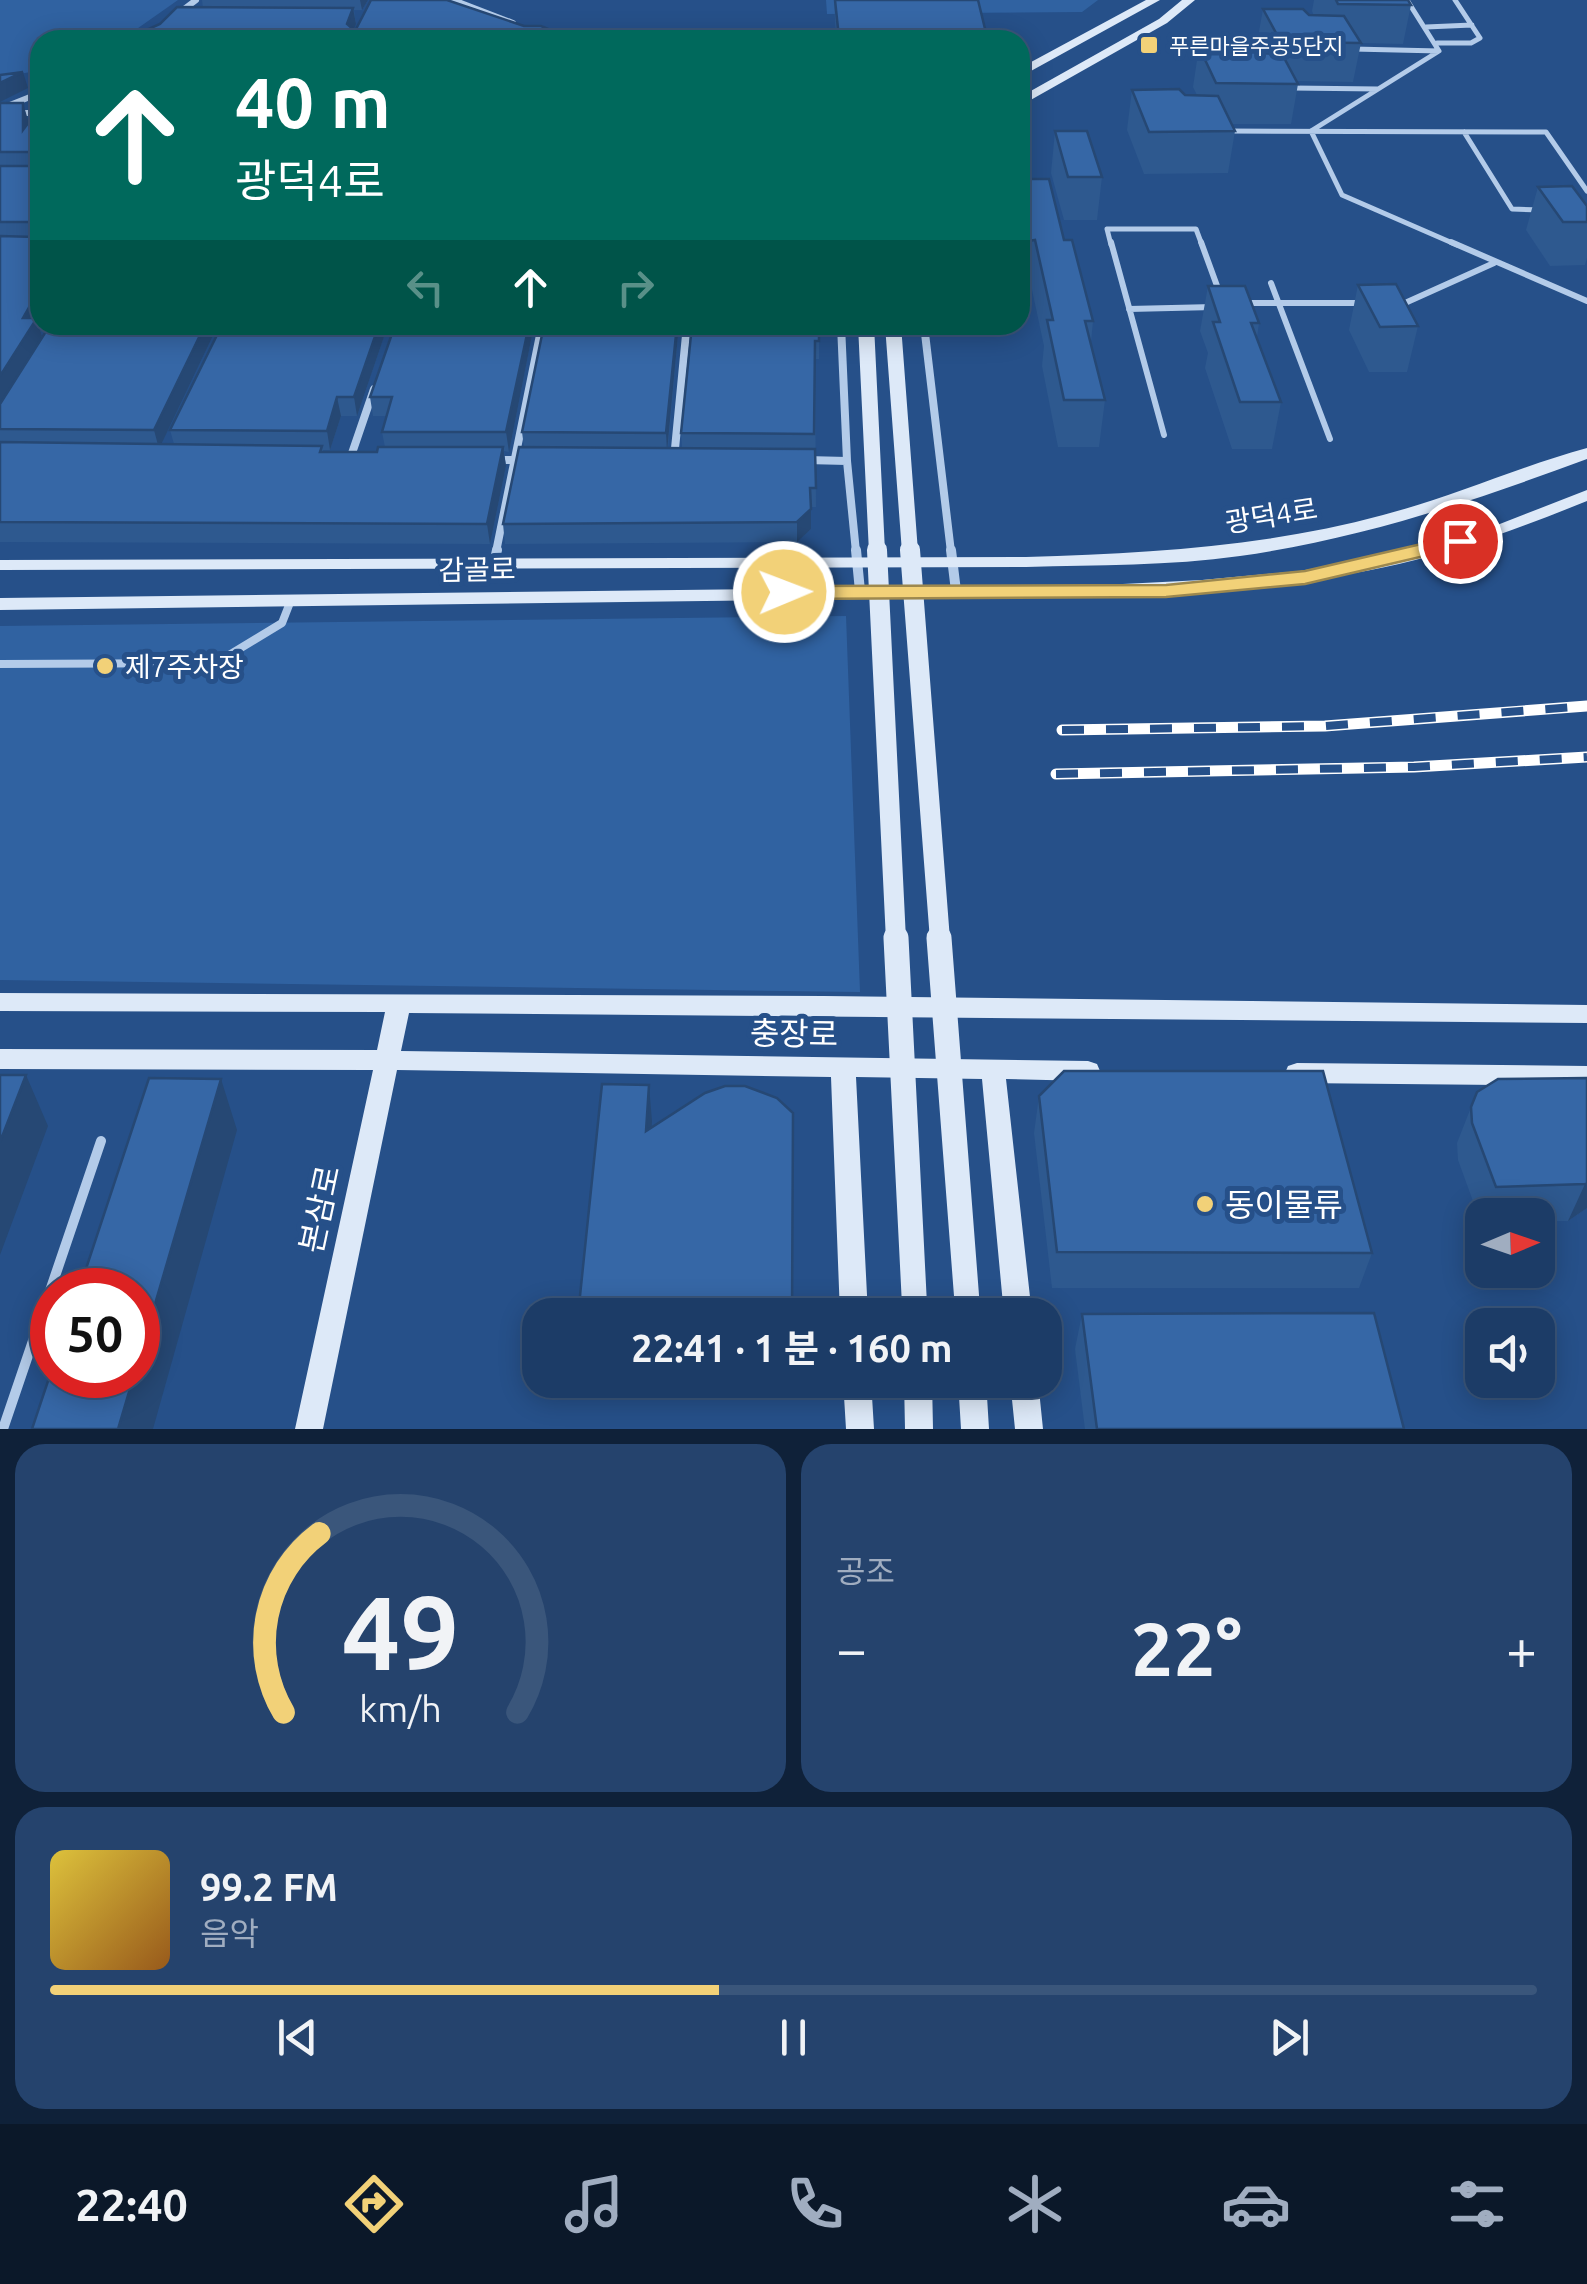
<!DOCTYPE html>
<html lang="ko">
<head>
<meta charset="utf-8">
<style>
	:root { --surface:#1c3c67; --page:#25436d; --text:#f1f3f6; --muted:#a0adc0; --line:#3a567b; --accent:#f2d178 }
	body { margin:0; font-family:Ubuntu,"Noto Sans KR",sans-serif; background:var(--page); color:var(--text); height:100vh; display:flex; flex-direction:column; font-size:38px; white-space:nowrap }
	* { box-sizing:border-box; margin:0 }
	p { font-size:32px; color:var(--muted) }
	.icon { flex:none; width:55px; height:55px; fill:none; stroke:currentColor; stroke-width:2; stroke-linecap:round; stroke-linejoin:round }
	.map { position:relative; height:1429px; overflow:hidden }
	.sheet { display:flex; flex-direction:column; gap:15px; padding:15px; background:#0f2139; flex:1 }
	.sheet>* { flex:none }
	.guide { position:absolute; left:30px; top:30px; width:1000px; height:305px; border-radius:30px; box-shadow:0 5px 25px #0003,0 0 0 2px var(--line); background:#00695c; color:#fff; overflow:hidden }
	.needle { width:65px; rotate:88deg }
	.tools { position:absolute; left:1465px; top:1198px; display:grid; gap:20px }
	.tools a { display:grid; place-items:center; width:90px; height:90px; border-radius:20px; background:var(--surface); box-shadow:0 5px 25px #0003,0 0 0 2px var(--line); font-size:50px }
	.speed { position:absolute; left:30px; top:1268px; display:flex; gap:20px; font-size:50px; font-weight:700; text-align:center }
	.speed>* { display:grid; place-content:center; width:130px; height:130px; border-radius:50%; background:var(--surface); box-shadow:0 5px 25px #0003,0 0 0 2px var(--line); line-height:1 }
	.speed .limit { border:15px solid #d22; background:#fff; color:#111 }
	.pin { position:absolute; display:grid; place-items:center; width:85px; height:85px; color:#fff; margin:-42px; border:5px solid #fff; border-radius:50%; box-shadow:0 2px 10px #0007 }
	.me { position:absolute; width:110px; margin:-55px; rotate:89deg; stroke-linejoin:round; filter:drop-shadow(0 0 8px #0008) }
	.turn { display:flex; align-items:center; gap:35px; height:210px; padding:0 40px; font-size:45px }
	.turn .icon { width:130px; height:130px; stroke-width:2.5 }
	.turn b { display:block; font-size:70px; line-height:85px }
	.lanes { display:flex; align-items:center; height:95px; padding:0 40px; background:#0003; justify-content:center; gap:50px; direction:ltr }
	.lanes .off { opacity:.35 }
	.big { font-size:75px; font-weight:700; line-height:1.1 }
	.sheet .card { flex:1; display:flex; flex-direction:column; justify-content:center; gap:15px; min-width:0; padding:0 35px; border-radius:30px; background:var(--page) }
	.sheet .dial { align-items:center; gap:0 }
	.dial svg { height:260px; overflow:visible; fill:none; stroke:var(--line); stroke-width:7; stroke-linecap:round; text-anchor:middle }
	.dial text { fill:var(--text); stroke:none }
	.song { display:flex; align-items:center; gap:30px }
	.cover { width:120px; height:120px; border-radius:15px; background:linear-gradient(135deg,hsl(50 70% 55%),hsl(30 70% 35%)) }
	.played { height:10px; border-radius:5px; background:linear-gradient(90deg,var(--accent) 45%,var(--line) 45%) }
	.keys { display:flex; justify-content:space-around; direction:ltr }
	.heat { display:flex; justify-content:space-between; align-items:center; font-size:55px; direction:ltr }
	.sheet .tiles { flex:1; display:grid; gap:15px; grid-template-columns:1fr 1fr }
	.card:last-child { grid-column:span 2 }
	.trip { position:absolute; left:522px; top:1298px; width:540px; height:100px; border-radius:30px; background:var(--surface); box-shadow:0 5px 25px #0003,0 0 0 2px var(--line); font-weight:700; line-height:100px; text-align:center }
	.menu { display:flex; height:160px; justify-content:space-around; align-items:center; background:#0b1829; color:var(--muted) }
	.menu .icon { width:70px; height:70px }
	.menu .active { color:var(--accent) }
	.menu b { font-size:45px; color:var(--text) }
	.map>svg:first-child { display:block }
	.green { fill:#3062a1 }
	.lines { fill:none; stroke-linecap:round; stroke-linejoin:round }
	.lane-far3 { stroke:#b3cbe9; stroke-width:5 }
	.lane-far2 { stroke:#b3cbe9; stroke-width:6 }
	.lane-far1 { stroke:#b3cbe9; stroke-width:8 }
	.lane { stroke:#b3cbe9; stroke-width:10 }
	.street-far2 { stroke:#b3cbe9; stroke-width:6 }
	.street-far1 { stroke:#b3cbe9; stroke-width:8 }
	.street { stroke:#b3cbe9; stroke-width:10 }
	.secondary { fill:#dde9f8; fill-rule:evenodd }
	.rail-casing { stroke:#fff; stroke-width:11 }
	.rail { stroke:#265089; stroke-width:8; stroke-dasharray:22; stroke-linecap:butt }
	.secondary-bridge-far2 { stroke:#dde9f8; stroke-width:16 }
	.secondary-bridge-far1 { stroke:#dde9f8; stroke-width:20 }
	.secondary-bridge { stroke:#dde9f8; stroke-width:25 }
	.wall { fill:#2e598f }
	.shaded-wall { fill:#264874 }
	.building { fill:#3667a6; stroke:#264874; stroke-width:2.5 }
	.route { fill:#f2d178; stroke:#9d884e; stroke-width:2.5 }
	.poi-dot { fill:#f2d178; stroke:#265089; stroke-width:4 }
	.labels { text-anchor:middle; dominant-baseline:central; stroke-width:10; stroke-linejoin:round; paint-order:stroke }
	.far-poi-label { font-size:22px; fill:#fff; stroke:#265089; text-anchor:start }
	.street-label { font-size:28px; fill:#fff; stroke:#265089 }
	.poi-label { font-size:28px; fill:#fff; stroke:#265089; text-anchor:start }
	.near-street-label { font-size:32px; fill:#fff; stroke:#265089 }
	.near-poi-label { font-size:32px; fill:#fff; stroke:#265089; text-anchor:start }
</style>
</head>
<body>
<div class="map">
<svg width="1587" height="1429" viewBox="0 0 1587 1429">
	<rect width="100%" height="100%" fill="#265089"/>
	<path class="green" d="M 0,0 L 178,0 L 121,40 L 40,40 L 40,70 L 0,78 Z
		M 826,0 L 1098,0 L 1082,12 L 827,14 Z
		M 846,616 L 860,992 L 0,980 L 0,626 Z"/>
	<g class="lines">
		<path class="lane-far3" d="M 1407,0 L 1439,51 L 1311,131 L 1342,195 L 1457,245
			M 1426,27 L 1472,25
			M 1437,43 L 1471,43 L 1480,38 L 1455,0
			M 1353,49 L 1439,51
			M 1292,88 L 1378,89
			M 1227,131 L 1546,132 L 1587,191
			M 1464,132 L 1512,209 L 1541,210
			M 1111,245 L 1107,229 L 1196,229 L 1202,245"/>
		<path class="lane-far2" d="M 1111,242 L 1164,435
			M 1201,242 L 1220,294
			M 1451,242 L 1587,301
			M 1271,283 L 1330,439
			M 1242,303 L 1363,303
			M 1397,303 L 1405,303 L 1494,263
			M 1129,309 L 1214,307"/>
		<path class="lane-far1" d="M 0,664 L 216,663 L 282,623 L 291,600"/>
		<path class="lane" d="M 3,1429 L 101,1141"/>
		<path class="street-far2" d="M 453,0 L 513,23
			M 179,13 L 196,0
			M 0,109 L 40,93
			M 16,113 L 40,113"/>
		<path class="street-far1" d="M 841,325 L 847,461 L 856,552
			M 924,325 L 951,552
			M 350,459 L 374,389
			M 674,459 L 687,325
			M 491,460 L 529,460
			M 806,460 L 847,461
			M 496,552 L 542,325"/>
		<path class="street" d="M 856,550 L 860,591
			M 951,550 L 956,591
			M 494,564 L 497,550"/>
		<path class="secondary" d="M 1146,0 L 1160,0 L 1020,77 L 1020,68 Z
			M 1182,0 L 1195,0 L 1167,23 L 1020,106 L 1020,97 L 1159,19 Z
			M 1587,448 L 1587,459 C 1474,501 1360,539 1240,556 C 1169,566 1098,565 1026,567 L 0,570 L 0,560 L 1026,557 C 1148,553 1265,547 1383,515 C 1452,497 1518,467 1587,448 Z
			M 1587,490 L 1587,501 C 1525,526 1464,549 1399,564 C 1302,586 1202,591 1103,596 L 0,610 L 0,598 L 1103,585 L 1202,580 L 1300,571 L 1396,554 L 1487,529 Z
			M 0,993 L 824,996 L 1587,1005 L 1587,1023 L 409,1013 L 401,1051 L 1088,1061 L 1097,1064 L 1100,1071 L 1097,1078 L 1088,1081 L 1006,1079 L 1032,1315 L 1004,1315 L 982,1079 L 856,1077 L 868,1315 L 840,1315 L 831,1077 L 397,1070 L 323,1429 L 295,1429 L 373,1070 L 0,1069 L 0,1049 L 377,1050 L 385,1012 L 0,1011 Z
			M 1297,1063 L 1587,1066 L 1587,1086 L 1297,1083 L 1288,1080 L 1285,1073 L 1288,1066 Z
			M 843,1380 L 871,1380 L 874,1429 L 846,1429 Z
			M 904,1380 L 932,1380 L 933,1429 L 905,1429 Z
			M 958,1380 L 986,1380 L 989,1429 L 961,1429 Z
			M 1010,1380 L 1038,1380 L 1043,1429 L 1015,1429 Z"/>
		<g class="rail-casing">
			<path id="rail" d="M 1062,730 L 1325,726 L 1587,706
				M 1056,774 L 1414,767 L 1587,757"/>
		</g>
		<use href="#rail" class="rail"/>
		<path class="secondary-bridge-far2" d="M 866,325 L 877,552
			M 893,325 L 910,552"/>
		<path class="secondary-bridge-far1" d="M 877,550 L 896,940
			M 910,550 L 940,940"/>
		<path class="secondary-bridge" d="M 896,938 L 915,1315
			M 939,938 L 968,1315"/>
	</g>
	<path class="wall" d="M 202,0 L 368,0 L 362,10 L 354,10 L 356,24 L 353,29 L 355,31 L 449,1 L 570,40 L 138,40 L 203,8 Z
		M 834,0 L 987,37 L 987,40 L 836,40 Z
		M 1314,0 L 1408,0 L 1411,5 L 1403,44 L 1361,43 L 1353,82 L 1297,81 L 1298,84 L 1291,124 L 1232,124 L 1235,131 L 1228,173 L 1144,174 L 1127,130 L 1132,90 L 1197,95 L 1193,87 L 1199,47 L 1259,53 L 1256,48 L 1263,9 L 1314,16 L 1312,11 Z
		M 0,103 L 23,103 L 28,124 L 40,107 L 40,315 L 37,320 L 42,336 L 218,325 L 161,444 L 174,444 L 170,430 L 222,325 L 388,325 L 357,416 L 341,416 L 330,450 L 323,450 L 323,452 L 377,452 L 385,447 L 382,432 L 387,416 L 373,416 L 370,397 L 395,325 L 534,325 L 509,452 L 504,451 L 506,466 L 490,544 L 0,542 Z
		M 1055,131 L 1102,177 L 1097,220 L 1064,220 L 1051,173 Z
		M 1020,179 L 1064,240 L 1093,321 L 1091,342 L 1105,400 L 1099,447 L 1058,447 L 1042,366 L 1044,346 L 1031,285 L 1024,285 L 1020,263 Z
		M 1538,187 L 1587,206 L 1587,258 L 1585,265 L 1550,266 L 1526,230 Z
		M 1358,285 L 1418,326 L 1407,372 L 1369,372 L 1349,330 Z
		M 1208,286 L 1259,323 L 1257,337 L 1281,402 L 1272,449 L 1232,449 L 1205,368 L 1208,353 L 1200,331 Z
		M 679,325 L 668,448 L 682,448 L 681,433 L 819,325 L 819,359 L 815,359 L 816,507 L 811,507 L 811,529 L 797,542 L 505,544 L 503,524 L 524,447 L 522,432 Z
		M 1587,1078 L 1587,1208 L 1568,1221 L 1538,1221 L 1538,1215 L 1482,1215 L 1482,1223 L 1481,1223 L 1458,1160 L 1457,1143 L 1477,1092 Z
		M 1039,1096 L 1372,1253 L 1359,1288 L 1052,1288 L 1034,1133 Z
		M 1082,1314 L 1404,1429 L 1085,1429 L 1075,1349 Z
		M 576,1380 L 792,1380 L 791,1400 L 578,1399 Z"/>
	<path class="shaded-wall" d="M 360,0 L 368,0 L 362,10 Z
		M 353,8 L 356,24 L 349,40 L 347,24 Z
		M 23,72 L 28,88 L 0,102 L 0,83 Z
		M 23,103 L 28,120 L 28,147 L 23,130 Z
		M 40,288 L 40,315 L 37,320 L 42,336 L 0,405 L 0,376 L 23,318 Z
		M 205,325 L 218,325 L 159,449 L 154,430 Z
		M 379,325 L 388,325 L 357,416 L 354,397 Z
		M 529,325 L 534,325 L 509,452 L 506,432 Z
		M 677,325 L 679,325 L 667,452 L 666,433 Z
		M 337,397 L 341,416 L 330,450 L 327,431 Z
		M 503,447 L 506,466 L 490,544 L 487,524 Z
		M 811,509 L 811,529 L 797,542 L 797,522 Z
		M 26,1075 L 48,1126 L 0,1255 L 0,1142 Z
		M 221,1079 L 237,1130 L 153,1429 L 118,1429 L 134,1375 L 138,1375 L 138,1362 Z
		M 649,1085 L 652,1121 L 649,1167 L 646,1131 Z
		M 1587,1183 L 1587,1208 L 1568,1221 L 1585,1184 Z"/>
	<path class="building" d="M 371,0 L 447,0 L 524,26 L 541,26 L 570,38 L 569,40 L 138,40 L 144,31 L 160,24 L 177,7 L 353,8 L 347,24 L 355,31 Z
		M 835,0 L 978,0 L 987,37 L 839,38 Z
		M 1336,0 L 1408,0 L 1411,5 L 1338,4 Z
		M 1263,9 L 1303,9 L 1309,15 L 1344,16 L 1361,43 L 1281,42 Z
		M 1199,47 L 1250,47 L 1256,53 L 1282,54 L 1298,84 L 1216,83 Z
		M 23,72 L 0,83 L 0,75 Z
		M 1179,89 L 1185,95 L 1218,96 L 1235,131 L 1149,132 L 1132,90 Z
		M 0,103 L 23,103 L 23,130 L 40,107 L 40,156 L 35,152 L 0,152 Z
		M 1055,131 L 1087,131 L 1102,177 L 1068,177 Z
		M 40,161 L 40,226 L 36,222 L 0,222 L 0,166 L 36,166 Z
		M 1020,179 L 1049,179 L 1064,240 L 1072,240 L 1093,321 L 1085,321 L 1105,400 L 1064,400 L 1047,320 L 1053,320 L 1035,240 L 1028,241 L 1020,202 Z
		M 1572,186 L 1587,206 L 1587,222 L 1563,222 L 1538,187 Z
		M 40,232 L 40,288 L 23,318 L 37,318 L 0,376 L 0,236 L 36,237 Z
		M 1396,284 L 1418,326 L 1380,327 L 1358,285 Z
		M 1208,286 L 1245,286 L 1259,323 L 1251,323 L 1281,402 L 1240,402 L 1213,322 L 1220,322 Z
		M 50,325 L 205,325 L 154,430 L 0,429 L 0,404 Z
		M 222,325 L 379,325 L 354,397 L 337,397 L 327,431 L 170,430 Z
		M 395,325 L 529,325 L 506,432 L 382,432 L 392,397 L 370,397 Z
		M 544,325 L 677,325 L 666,433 L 522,432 Z
		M 692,325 L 819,325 L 819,341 L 815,341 L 814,434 L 681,433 Z
		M 0,442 L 322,446 L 320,452 L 377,452 L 378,447 L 503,447 L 487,524 L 0,522 Z
		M 519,447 L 815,449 L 816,488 L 810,488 L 811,509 L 797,522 L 503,524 Z
		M 1064,1071 L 1323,1071 L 1372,1253 L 1057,1252 L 1039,1096 Z
		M 0,1075 L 26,1075 L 0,1142 Z
		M 149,1078 L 221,1079 L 138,1362 L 138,1290 L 79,1290 Z
		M 1587,1078 L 1587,1183 L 1585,1184 L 1496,1187 L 1472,1123 L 1471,1107 L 1477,1092 L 1498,1079 Z
		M 602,1084 L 649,1085 L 646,1131 L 705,1093 L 725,1086 L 745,1086 L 777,1098 L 793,1113 L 792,1315 L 578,1315 Z
		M 1374,1313 L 1404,1429 L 1097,1429 L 1082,1314 Z
		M 52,1369 L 52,1375 L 134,1375 L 118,1429 L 32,1429 Z"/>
	<path class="route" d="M 1460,535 L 1467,537 L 1467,546 L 1305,584 L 1166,597 L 784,599 L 773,592 L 784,586 L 1166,585 L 1305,571 Z"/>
	<g class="poi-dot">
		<rect x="1139" y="35" width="20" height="20" rx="5"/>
		<circle cx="105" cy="666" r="10"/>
		<circle cx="1205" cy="1204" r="10"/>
	</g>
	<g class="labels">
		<g class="far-poi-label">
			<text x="1169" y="45">푸른마을주공5단지</text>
		</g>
		<g class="street-label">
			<text transform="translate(1271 515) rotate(-9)">광덕4로</text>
			<text transform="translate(477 569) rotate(-1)">감골로</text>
		</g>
		<g class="poi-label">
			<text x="125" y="666">제7주차장</text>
		</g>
		<g class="near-street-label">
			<text transform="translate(794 1033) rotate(1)">충장로</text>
			<text transform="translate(319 1209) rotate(-78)">본삼로</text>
		</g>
		<g class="near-poi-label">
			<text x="1225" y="1204">동이물류</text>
		</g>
	</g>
</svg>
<div class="tools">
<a><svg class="needle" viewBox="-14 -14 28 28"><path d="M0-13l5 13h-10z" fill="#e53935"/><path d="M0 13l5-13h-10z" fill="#a0adc0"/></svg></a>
<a><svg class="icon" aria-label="sound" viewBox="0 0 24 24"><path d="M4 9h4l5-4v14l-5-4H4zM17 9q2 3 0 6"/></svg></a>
</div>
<div class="speed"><div class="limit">50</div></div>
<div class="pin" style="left:1460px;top:541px;background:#d93025"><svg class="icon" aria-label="arrive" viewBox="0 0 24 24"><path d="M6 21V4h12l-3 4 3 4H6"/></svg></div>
<svg class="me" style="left:784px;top:592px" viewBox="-20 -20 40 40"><circle r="17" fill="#f2d178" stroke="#fff" stroke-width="3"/><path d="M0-11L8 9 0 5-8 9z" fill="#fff"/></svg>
<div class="trip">22:41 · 1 분 · 160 m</div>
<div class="guide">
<div class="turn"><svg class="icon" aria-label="ahead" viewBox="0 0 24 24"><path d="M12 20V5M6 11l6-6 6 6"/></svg><div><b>40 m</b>광덕4로</div></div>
<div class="lanes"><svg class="icon off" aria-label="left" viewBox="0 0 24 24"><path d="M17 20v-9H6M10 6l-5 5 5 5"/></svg><svg class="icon" aria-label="ahead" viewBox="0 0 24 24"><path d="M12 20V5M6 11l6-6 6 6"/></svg><svg class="icon off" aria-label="right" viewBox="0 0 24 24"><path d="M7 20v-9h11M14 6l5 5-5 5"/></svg></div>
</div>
</div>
<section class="sheet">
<div class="tiles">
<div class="card dial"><svg viewBox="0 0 100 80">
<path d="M14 69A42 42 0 1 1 86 69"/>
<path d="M14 69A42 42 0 0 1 25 14" stroke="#f2d178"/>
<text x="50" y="56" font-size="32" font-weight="700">49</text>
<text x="50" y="72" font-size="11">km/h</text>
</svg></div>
<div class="card"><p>공조</p>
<div class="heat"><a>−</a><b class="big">22°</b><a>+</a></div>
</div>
<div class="card">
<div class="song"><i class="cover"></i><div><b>99.2 FM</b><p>음악</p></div></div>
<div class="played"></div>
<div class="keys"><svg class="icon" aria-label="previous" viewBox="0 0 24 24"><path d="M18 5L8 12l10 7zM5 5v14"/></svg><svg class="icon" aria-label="pause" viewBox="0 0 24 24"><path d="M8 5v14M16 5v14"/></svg><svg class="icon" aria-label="next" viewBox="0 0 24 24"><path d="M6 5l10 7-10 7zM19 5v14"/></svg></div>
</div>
</div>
</section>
<nav class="menu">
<b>22:40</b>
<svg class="icon active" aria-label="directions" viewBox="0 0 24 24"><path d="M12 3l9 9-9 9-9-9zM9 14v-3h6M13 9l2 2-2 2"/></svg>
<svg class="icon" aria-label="music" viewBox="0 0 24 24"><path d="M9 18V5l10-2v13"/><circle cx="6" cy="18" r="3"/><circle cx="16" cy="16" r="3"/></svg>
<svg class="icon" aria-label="phone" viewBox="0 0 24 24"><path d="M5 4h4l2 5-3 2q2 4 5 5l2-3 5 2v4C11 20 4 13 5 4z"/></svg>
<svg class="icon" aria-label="climate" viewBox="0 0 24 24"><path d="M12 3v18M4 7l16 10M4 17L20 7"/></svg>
<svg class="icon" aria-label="car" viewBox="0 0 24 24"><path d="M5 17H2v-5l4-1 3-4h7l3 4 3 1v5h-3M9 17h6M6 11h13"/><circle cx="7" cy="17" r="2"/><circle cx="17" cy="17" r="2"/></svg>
<svg class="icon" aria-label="filters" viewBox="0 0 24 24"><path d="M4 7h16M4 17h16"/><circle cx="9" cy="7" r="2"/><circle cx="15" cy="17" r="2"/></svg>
</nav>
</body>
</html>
